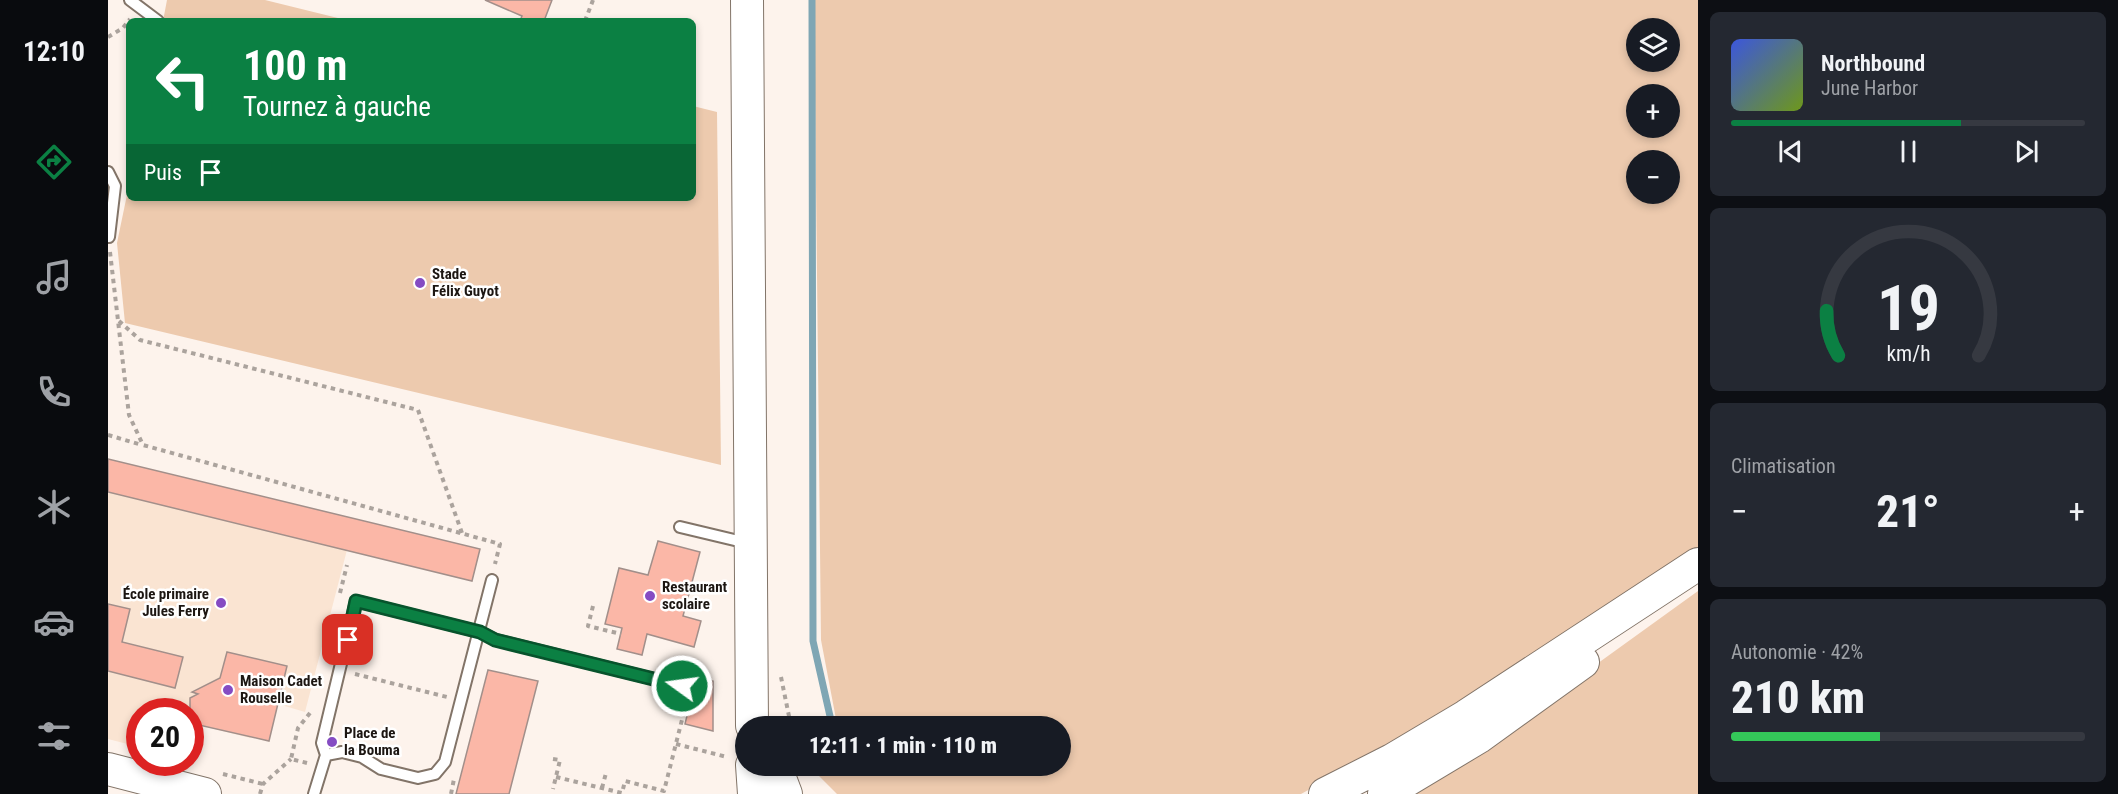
<!DOCTYPE html>
<html lang="fr">
<head>
<meta charset="utf-8">
<style>
	:root { --surface:#171b24; --page:#242831; --text:#f1f3f6; --muted:#9ea1a6; --line:#363941; --accent:#0b8043 }
	body { margin:0; font-family:"Roboto Condensed",sans-serif; background:var(--page); color:var(--text); height:100vh; display:flex; flex-direction:column; font-size:22px; white-space:nowrap }
	* { box-sizing:border-box; margin:0 }
	p { font-size:20px; color:var(--muted) }
	.icon { flex:none; width:33px; height:33px; fill:none; stroke:currentColor; stroke-width:2; stroke-linecap:round; stroke-linejoin:round }
	.map { position:relative; flex:1; overflow:hidden }
	.panel { display:flex; flex-direction:column; gap:12px; padding:12px; background:#0d0f14; width:420px }
	.panel>* { flex:none }
	.hud { position:absolute; left:18px; top:18px; width:570px; height:183px; border-radius:9px; box-shadow:0 3px 9px #0003; background:#0b8043; color:#fff; overflow:hidden }
	.tools { position:absolute; left:1518px; top:18px; display:grid; gap:12px }
	.tools a { display:grid; place-items:center; width:54px; height:54px; border-radius:50%; background:var(--surface); box-shadow:0 3px 9px #0003; font-size:30px }
	.speed { position:absolute; left:18px; top:698px; display:flex; gap:12px; font-size:30px; font-weight:700; text-align:center }
	.speed>* { display:grid; place-content:center; width:78px; height:78px; border-radius:50%; background:var(--surface); box-shadow:0 3px 9px #0003; line-height:1 }
	.speed .limit { border:9px solid #d22; background:#fff; color:#111 }
	.pin { position:absolute; display:grid; place-items:center; width:51px; height:51px; color:#fff; margin:-26px; border-radius:12px; box-shadow:0 3px 9px #0006 }
	.me { position:absolute; width:66px; margin:-33px; rotate:284deg; stroke-linejoin:round; filter:drop-shadow(0 0 4px #0008) }
	.turn { display:flex; align-items:center; gap:21px; height:126px; padding:0 18px; font-size:27px }
	.turn .icon { width:78px; height:78px; stroke-width:2.5 }
	.turn b { display:block; font-size:42px; line-height:51px }
	.then { display:flex; align-items:center; height:57px; padding:0 18px; background:#0003; gap:12px; font-size:22px }
	.big { font-size:45px; font-weight:800; line-height:1.1 }
	.panel .tile { flex:1; display:flex; flex-direction:column; justify-content:center; gap:9px; min-width:0; padding:0 21px; border-radius:9px; background:var(--page) }
	.panel .dial { align-items:center; gap:0 }
	.dial svg { height:156px; overflow:visible; fill:none; stroke:var(--line); stroke-width:7; stroke-linecap:round; text-anchor:middle }
	.dial text { fill:var(--text); stroke:none }
	.song { display:flex; align-items:center; gap:18px }
	.cover { width:72px; height:72px; border-radius:9px; background:linear-gradient(135deg,hsl(230 70% 55%),hsl(80 70% 35%)) }
	.played { height:6px; border-radius:3px; background:linear-gradient(90deg,var(--accent) 65%,var(--line) 65%) }
	.keys { display:flex; justify-content:space-around; direction:ltr }
	.heat { display:flex; justify-content:space-between; align-items:center; font-size:33px; direction:ltr }
	.charge { height:9px; border-radius:4px; background:linear-gradient(90deg,#34c759 42%,var(--line) 0) }
	.trip { position:absolute; left:627px; top:716px; width:336px; height:60px; border-radius:30px; background:var(--surface); box-shadow:0 3px 9px #0003; font-weight:800; line-height:60px; text-align:center }
	main { display:flex; flex:1; min-height:0 }
	.dock { display:flex; flex-direction:column; width:108px; justify-content:space-around; align-items:center; background:#090b0e; color:var(--muted) }
	.dock .icon { width:42px; height:42px }
	.dock .selected { color:var(--accent) }
	.dock b { font-size:27px; color:var(--text) }
	.map>svg:first-child { display:block }
	.built { fill:#fae4d2 }
	.green { fill:#edcaae; fill-rule:evenodd }
	.lines { fill:none; stroke-linecap:round; stroke-linejoin:round }
	.stream { stroke:#7fa6b4; stroke-width:7 }
	.building { fill:#fbb7a7; stroke:#a28f8a; stroke-width:1.5 }
	.lane-casing { stroke:#827468; stroke-width:14 }
	.secondary-casing { stroke:#827468; stroke-width:34 }
	.path { stroke:#aba39d; stroke-width:4; stroke-dasharray:4.5 4.5; stroke-linecap:butt }
	.lane { stroke:#fff; stroke-width:10 }
	.secondary { stroke:#fff; stroke-width:32 }
	.route-casing { stroke:#07532c; stroke-width:15 }
	.route { stroke:#0b8043; stroke-width:10 }
	.poi-dot { fill:#854cc3; stroke:#fff; stroke-width:2 }
	.labels { text-anchor:middle; dominant-baseline:central; stroke-width:5; stroke-linejoin:round; paint-order:stroke }
	.poi-label { font-size:15px; font-weight:bold; fill:#1c1612; stroke:#fff; text-anchor:start }
</style>
</head>
<body>
<main>
<nav class="dock">
<b>12:10</b>
<svg class="icon selected" aria-label="directions" viewBox="0 0 24 24"><path d="M12 3l9 9-9 9-9-9zM9 14v-3h6M13 9l2 2-2 2"/></svg>
<svg class="icon" aria-label="music" viewBox="0 0 24 24"><path d="M9 18V5l10-2v13"/><circle cx="6" cy="18" r="3"/><circle cx="16" cy="16" r="3"/></svg>
<svg class="icon" aria-label="phone" viewBox="0 0 24 24"><path d="M5 4h4l2 5-3 2q2 4 5 5l2-3 5 2v4C11 20 4 13 5 4z"/></svg>
<svg class="icon" aria-label="climate" viewBox="0 0 24 24"><path d="M12 3v18M4 7l16 10M4 17L20 7"/></svg>
<svg class="icon" aria-label="car" viewBox="0 0 24 24"><path d="M5 17H2v-5l4-1 3-4h7l3 4 3 1v5h-3M9 17h6M6 11h13"/><circle cx="7" cy="17" r="2"/><circle cx="17" cy="17" r="2"/></svg>
<svg class="icon" aria-label="filters" viewBox="0 0 24 24"><path d="M4 7h16M4 17h16"/><circle cx="9" cy="7" r="2"/><circle cx="15" cy="17" r="2"/></svg>
</nav>
<div class="map">
<svg width="1590" height="794" viewBox="0 0 1590 794">
	<rect width="100%" height="100%" fill="#fdf3ec"/>
	<path class="built" d="M 0,459 L 247,519 L 197,712 L 170,704 L 167,713 L 142,738 L 83,723 L 82,711 L 32,711 L 31,747 L 0,739 Z"/>
	<path class="green" d="M 59,0 L 157,0 L 242,21 L 55,21 Z
		M 706,0 L 1590,0 L 1590,551 L 1434,656 L 1275,749 L 1193,794 L 729,794 L 711,776 L 714,765 L 952,765 L 952,726 L 726,726 L 728,719 L 713,640 ZM 1528,28 L 1562,28 L 1562,62 L 1528,62 ZM 1528,94 L 1562,94 L 1562,128 L 1528,128 ZM 1528,160 L 1562,160 L 1562,194 L 1528,194 Z
		M 585,106 L 609,112 L 613,465 L 17,323 L 9,243 L 21,185 L 21,198 L 585,198 Z
		M 1590,591 L 1590,794 L 1298,794 L 1375,746 Z"/>
	<g class="lines">
		<path class="stream" d="M 704,0 L 705,641 L 724,725 L 726,726"/>
	</g>
	<path class="building" d="M 377,0 L 444,0 L 436,21 L 412,21 L 414,16 Z
		M 0,459 L 372,549 L 364,581 L 0,492 Z
		M 550,541 L 592,552 L 575,616 L 593,621 L 586,647 L 539,634 L 534,655 L 509,649 L 514,628 L 497,624 L 511,568 L 540,575 Z
		M 0,604 L 22,609 L 14,642 L 75,657 L 67,688 L 0,671 Z
		M 119,652 L 179,666 L 161,741 L 82,723 L 82,698 L 90,694 L 84,692 L 112,678 Z
		M 380,670 L 430,681 L 401,794 L 348,794 Z
		M 589,677 L 605,681 L 605,731 L 577,724 L 584,695 L 589,689 L 587,683 Z"/>
	<g class="lines">
		<g class="lane-casing">
			<path id="lane" d="M 22,0 L 50,21
				M 0,172 L 7,186 L 1,237
				M 572,527 L 639,543
				M 218,755 L 214,743 L 248,601 L 372,632 L 388,640 L 582,688
				M 206,794 L 218,755 L 234,752 L 254,757 L 273,769 L 310,778 L 327,774 L 337,762 L 384,580"/>
		</g>
		<g class="secondary-casing">
			<path id="secondary" d="M 639,0 L 644,726
				M 644,765 L 646,794
				M 667,765 L 678,794
				M 0,769 L 97,794
				M 1217,794 L 1284,760 L 1358,716 L 1590,564
				M 1276,794 L 1371,737 L 1475,662"/>
		</g>
		<path class="path" d="M 477,21 L 485,0
			M 0,37 L 15,28 L 22,19
			M 2,252 L 21,415 L 35,445 L 392,544 L 387,564
			M 11,321 L 32,340 L 310,410 L 354,533
			M 0,435 L 34,445
			M 232,593 L 239,565
			M 485,606 L 480,626 L 513,634
			M 247,674 L 339,697
			M 673,677 L 683,726
			M 568,744 L 619,757
			M 445,759 L 452,760 L 445,789
			M 199,763 L 183,759 L 190,728 L 202,713
			M 115,774 L 155,784
			M 448,777 L 514,793 L 517,781 L 556,791 L 578,704
			M 494,788 L 498,773
			M 152,794 L 155,784 L 183,759
			M 343,794 L 346,779"/>
		<use href="#lane" class="lane"/>
		<use href="#secondary" class="secondary"/>
	</g>
	<g class="lines">
		<g class="route-casing">
			<path id="route" d="M 240,640 L 248,601 L 372,632 L 387,640 L 574,686"/>
		</g>
		<use href="#route" class="route"/>
	</g>
	<g class="poi-dot">
		<circle cx="312" cy="283" r="6"/>
		<circle cx="542" cy="596" r="6"/>
		<circle cx="113" cy="603" r="6"/>
		<circle cx="120" cy="690" r="6"/>
		<circle cx="224" cy="742" r="6"/>
	</g>
	<g class="labels">
		<g class="poi-label">
			<text x="324" y="274">Stade<tspan x="324" dy="17">Félix Guyot</tspan></text>
			<text x="554" y="587">Restaurant<tspan x="554" dy="17">scolaire</tspan></text>
			<text x="101" y="594" text-anchor="end">École primaire<tspan x="101" dy="17">Jules Ferry</tspan></text>
			<text x="132" y="681">Maison Cadet<tspan x="132" dy="17">Rouselle</tspan></text>
			<text x="236" y="733">Place de<tspan x="236" dy="17">la Bouma</tspan></text>
		</g>
	</g>
</svg>
<div class="tools">
<a><svg class="icon" aria-label="layers" viewBox="0 0 24 24"><path d="M12 4l9 5-9 5-9-5zM3 14l9 5 9-5"/></svg></a>
<a>+</a>
<a>−</a>
</div>
<div class="speed"><div class="limit">20</div></div>
<div class="pin" style="left:240px;top:640px;background:#d93025"><svg class="icon" aria-label="arrive" viewBox="0 0 24 24"><path d="M6 21V4h12l-3 4 3 4H6"/></svg></div>
<svg class="me" style="left:574px;top:686px" viewBox="-20 -20 40 40"><circle r="17" fill="#0b8043" stroke="#fff" stroke-width="3"/><path d="M0-11L8 9 0 5-8 9z" fill="#fff"/></svg>
<div class="trip">12:11 · 1 min · 110 m</div>
<div class="hud">
<div class="turn"><svg class="icon" aria-label="left" viewBox="0 0 24 24"><path d="M17 20v-9H6M10 6l-5 5 5 5"/></svg><div><b>100 m</b>Tournez à gauche</div></div>
<div class="then">Puis<svg class="icon" aria-label="arrive" viewBox="0 0 24 24"><path d="M6 21V4h12l-3 4 3 4H6"/></svg></div>
</div>
</div>
<section class="panel">
<div class="tile">
<div class="song"><i class="cover"></i><div><b>Northbound</b><p>June Harbor</p></div></div>
<div class="played"></div>
<div class="keys"><svg class="icon" aria-label="previous" viewBox="0 0 24 24"><path d="M18 5L8 12l10 7zM5 5v14"/></svg><svg class="icon" aria-label="pause" viewBox="0 0 24 24"><path d="M8 5v14M16 5v14"/></svg><svg class="icon" aria-label="next" viewBox="0 0 24 24"><path d="M6 5l10 7-10 7zM19 5v14"/></svg></div>
</div>
<div class="tile dial"><svg viewBox="0 0 100 80">
<path d="M14 69A42 42 0 1 1 86 69"/>
<path d="M14 69A42 42 0 0 1 8 46" stroke="#0b8043"/>
<text x="50" y="56" font-size="32" font-weight="700">19</text>
<text x="50" y="72" font-size="11">km/h</text>
</svg></div>
<div class="tile"><p>Climatisation</p>
<div class="heat"><a>−</a><b class="big">21°</b><a>+</a></div>
</div>
<div class="tile"><p>Autonomie · 42%</p><b class="big">210 km</b><div class="charge"></div></div>
</section>
</main>
</body>
</html>
